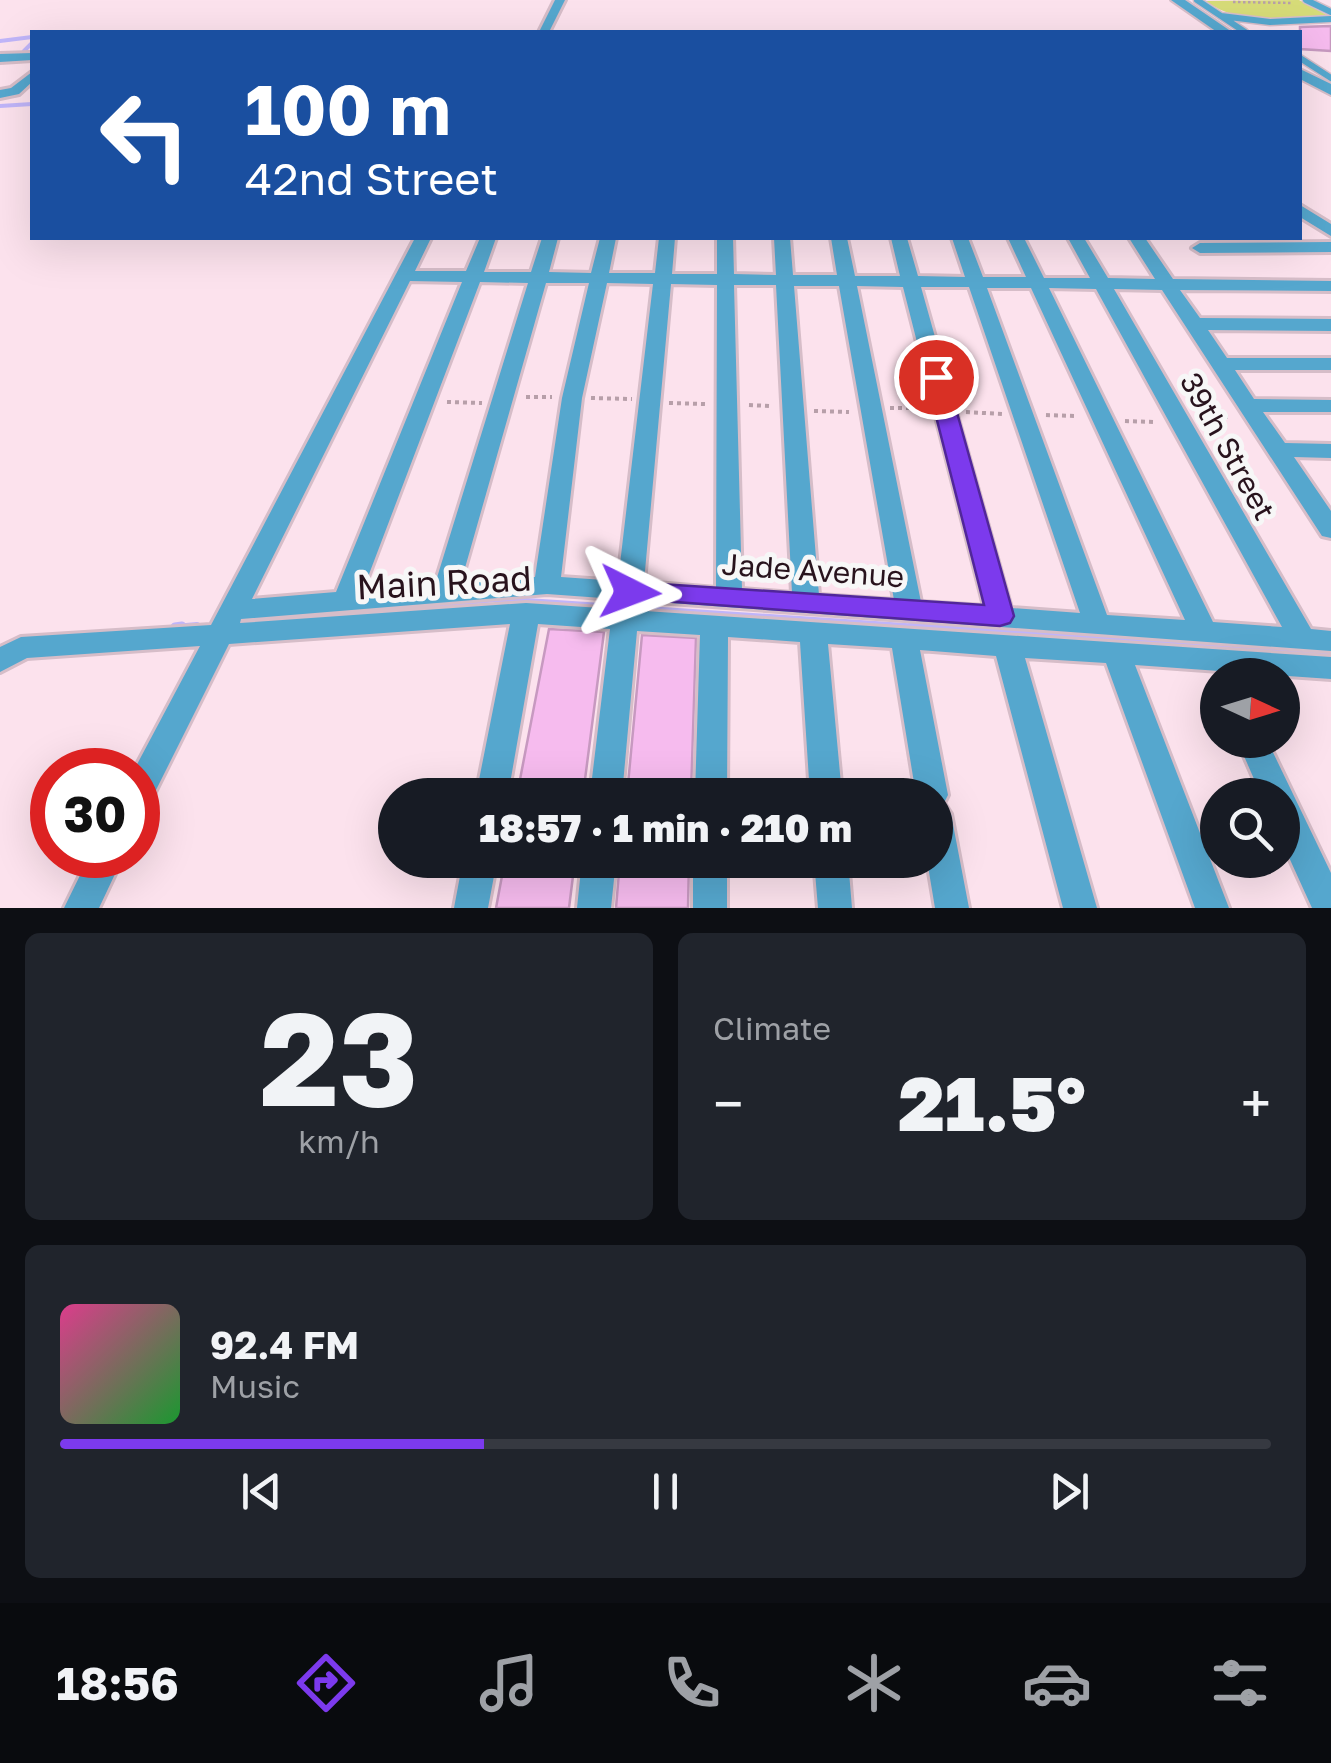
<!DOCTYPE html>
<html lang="en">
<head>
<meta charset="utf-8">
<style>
	:root { --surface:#171b24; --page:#20242c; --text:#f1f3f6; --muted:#9ea1a6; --line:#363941; --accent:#7c3aed }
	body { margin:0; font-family:"Golos Text",sans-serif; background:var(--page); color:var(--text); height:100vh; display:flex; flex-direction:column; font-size:38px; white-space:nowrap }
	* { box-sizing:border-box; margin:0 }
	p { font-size:32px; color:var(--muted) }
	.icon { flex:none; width:55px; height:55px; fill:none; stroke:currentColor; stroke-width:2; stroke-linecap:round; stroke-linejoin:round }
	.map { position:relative; height:908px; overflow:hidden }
	.sheet { display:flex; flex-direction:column; gap:25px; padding:25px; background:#0d0f14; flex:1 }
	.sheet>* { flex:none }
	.hud { position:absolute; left:30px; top:30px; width:1272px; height:210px; border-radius:0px; box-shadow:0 10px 40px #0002; background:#1a4fa0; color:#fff; overflow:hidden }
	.needle { width:65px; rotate:94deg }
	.controls { position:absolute; left:1200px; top:658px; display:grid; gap:20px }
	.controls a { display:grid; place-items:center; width:100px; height:100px; border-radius:50%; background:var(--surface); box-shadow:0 10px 40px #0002; font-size:50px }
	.speed { position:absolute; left:30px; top:748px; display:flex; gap:20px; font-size:50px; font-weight:700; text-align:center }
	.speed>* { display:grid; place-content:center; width:130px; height:130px; border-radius:50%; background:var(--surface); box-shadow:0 10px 40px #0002; line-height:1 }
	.speed .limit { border:15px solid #d22; background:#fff; color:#111 }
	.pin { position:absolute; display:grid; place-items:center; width:85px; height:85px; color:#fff; margin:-42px; border:5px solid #fff; border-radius:50%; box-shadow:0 2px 10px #0007 }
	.me { position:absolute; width:110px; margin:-55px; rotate:93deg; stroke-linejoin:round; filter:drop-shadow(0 0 8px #0008) }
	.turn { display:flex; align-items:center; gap:35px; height:210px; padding:0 50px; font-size:45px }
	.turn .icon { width:130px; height:130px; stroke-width:2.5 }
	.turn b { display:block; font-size:70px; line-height:85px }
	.big { font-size:75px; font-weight:800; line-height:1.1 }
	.sheet .card { flex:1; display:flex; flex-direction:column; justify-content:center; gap:15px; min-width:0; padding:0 35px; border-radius:15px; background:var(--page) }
	.sheet .dial { align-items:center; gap:0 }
	.dial b { font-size:130px; line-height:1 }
	.song { display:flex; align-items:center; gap:30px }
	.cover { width:120px; height:120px; border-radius:15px; background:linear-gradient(135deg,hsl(330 70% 55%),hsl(130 70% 35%)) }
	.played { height:10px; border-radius:5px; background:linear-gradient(90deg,var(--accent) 35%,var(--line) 35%) }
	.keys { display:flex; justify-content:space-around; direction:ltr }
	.heat { display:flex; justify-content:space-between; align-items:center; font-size:55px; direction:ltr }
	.sheet .tiles { flex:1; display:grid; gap:25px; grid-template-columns:1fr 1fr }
	.card:last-child { grid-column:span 2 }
	.trip { position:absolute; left:378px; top:778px; width:575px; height:100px; border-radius:50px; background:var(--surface); box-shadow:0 10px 40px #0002; font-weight:800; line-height:100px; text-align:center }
	.menu { display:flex; height:160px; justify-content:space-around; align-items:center; background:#090b0e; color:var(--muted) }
	.menu .icon { width:70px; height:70px }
	.menu .current { color:var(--accent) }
	.menu b { font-size:45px; color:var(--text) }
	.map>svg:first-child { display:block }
	.green { fill:#d6db78 }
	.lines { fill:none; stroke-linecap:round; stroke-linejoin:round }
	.stream-far2 { stroke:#c0b5f9; stroke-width:4 }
	.stream-far1 { stroke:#c0b5f9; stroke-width:6 }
	.stream { stroke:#c0b5f9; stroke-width:9 }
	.building { fill:#f6bbee; stroke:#c799c0; stroke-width:2.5 }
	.service-casing { stroke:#d6bdc8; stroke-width:9 }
	.minor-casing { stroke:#d6bdc8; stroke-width:6 }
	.tertiary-casing { stroke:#d6bdc8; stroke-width:4 }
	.path-far1 { stroke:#b79fa9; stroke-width:2.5; stroke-dasharray:2.5 2.5; stroke-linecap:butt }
	.path { stroke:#b79fa9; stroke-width:4; stroke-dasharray:4 4; stroke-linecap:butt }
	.service { stroke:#55a7ce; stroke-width:6 }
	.minor { fill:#55a7ce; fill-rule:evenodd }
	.tertiary { fill:#55a7ce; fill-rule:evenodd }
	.route { fill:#7c3aed; stroke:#51269a; stroke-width:2.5 }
	.labels { text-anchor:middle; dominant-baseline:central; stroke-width:10; stroke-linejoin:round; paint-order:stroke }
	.street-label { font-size:30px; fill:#28131d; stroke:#f7f7f7 }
	.near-street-label { font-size:35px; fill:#28131d; stroke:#f7f7f7 }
</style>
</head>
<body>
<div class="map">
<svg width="1331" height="908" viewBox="0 0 1331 908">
	<rect width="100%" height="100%" fill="#fce2ed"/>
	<path class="green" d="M 1299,0 L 1327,15 C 1286,23 1240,25 1205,1 Z"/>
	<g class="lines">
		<path class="stream-far2" d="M 0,41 L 32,37
			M 32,43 L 24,51 L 32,53
			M 0,106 L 32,104"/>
		<path class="stream-far1" d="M 244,621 L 498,599 L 950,629
			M 175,627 L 197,625"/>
		<path class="stream" d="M 912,626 L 1331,654
			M 175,627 L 182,626"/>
	</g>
	<path class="building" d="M 1331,26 L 1331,51 L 1300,49 L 1300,27 Z
		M 549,629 L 604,632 L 583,795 L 517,795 Z
		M 642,635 L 696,638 L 691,795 L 627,795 Z
		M 505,860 L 575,860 L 569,908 L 496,908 Z
		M 620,860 L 689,860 L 688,908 L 616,908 Z"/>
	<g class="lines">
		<g class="service-casing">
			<path id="service" d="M 1197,0 L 1245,32
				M 1306,0 L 1331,12
				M 1221,16 L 1270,22 L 1331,19
				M 1300,58 L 1331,78"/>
		</g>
		<g class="minor-casing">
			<path id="minor" d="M 555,0 L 565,0 L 549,32 L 539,32 Z
				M 32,53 L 32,60 L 0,62 L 0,54 Z
				M 32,72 L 32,82 L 19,94 L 0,98 L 0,90 L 11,88 Z
				M 1300,205 L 1331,224 L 1331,236 L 1300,217 Z
				M 415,238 L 431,238 L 415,271 L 466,271 L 480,238 L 496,238 L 484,272 L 531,272 L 542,238 L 558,238 L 549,272 L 591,273 L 600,238 L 616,238 L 609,273 L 655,273 L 659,238 L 675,238 L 672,274 L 717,274 L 717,238 L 733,238 L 734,274 L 776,275 L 774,238 L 790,238 L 793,275 L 837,275 L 831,238 L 847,238 L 855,276 L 900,276 L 891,238 L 907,238 L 918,276 L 965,277 L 952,238 L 968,238 L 983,277 L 1026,277 L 1008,238 L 1024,238 L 1044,278 L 1090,278 L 1068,238 L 1084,238 L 1108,278 L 1155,279 L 1129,238 L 1145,238 L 1173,279 L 1331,281 L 1331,291 L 1180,290 L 1200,318 L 1331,319 L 1331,331 L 1208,330 L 1227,358 L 1331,358 L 1331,370 L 1235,370 L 1254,399 L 1331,400 L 1331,412 L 1263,412 L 1285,443 L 1331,444 L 1331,458 L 1294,457 L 1331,511 L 1331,538 L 1322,536 L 1162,290 L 1114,289 L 1311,629 L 1331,631 L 1331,651 L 547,594 L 241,619 L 240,623 L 526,603 L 1331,657 L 1331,679 L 1135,665 L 1229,908 L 1195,908 L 1106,663 L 1025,658 L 1097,908 L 1063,908 L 996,656 L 920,650 L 948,795 L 944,803 L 951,814 L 969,908 L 935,908 L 927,860 L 935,860 L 935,795 L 916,795 L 892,648 L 828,644 L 842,795 L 810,795 L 800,642 L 728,637 L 727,795 L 695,795 L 700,635 L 637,631 L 622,795 L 590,795 L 610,629 L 538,624 L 508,795 L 476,795 L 510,624 L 229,644 L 149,804 L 138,808 L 138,770 L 134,770 L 200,646 L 27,658 L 0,672 L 0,647 L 21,637 L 211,625 ZM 410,281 L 462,282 L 336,592 L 252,599 ZM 480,282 L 528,283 L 435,584 L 363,590 ZM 546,283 L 589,283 L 562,398 L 535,577 L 461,582 ZM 607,283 L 653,284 L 618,581 L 561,577 L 582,398 ZM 671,284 L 717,285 L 716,588 L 644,582 ZM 734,285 L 776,285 L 792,593 L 742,589 ZM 794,286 L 839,286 L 894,600 L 819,595 ZM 857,286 L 903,287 L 984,606 L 921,602 ZM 921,287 L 969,287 L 1080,613 L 1011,608 ZM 987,288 L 1031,288 L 1185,620 L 1107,615 ZM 1049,288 L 1096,289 L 1282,627 L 1213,622 Z
				M 1331,242 L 1331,252 L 1200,253 L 1192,248 L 1200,243 Z
				M 1237,740 L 1267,740 L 1331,873 L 1331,908 L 1312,908 L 1282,842 L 1282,795 L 1261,795 Z
				M 90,855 L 124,855 L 99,908 L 64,908 Z
				M 463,860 L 497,860 L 488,908 L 454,908 Z
				M 582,860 L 616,860 L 611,908 L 577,908 Z
				M 693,860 L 727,860 L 727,908 L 693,908 Z
				M 814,860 L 848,860 L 852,908 L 818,908 Z"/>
		</g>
		<g class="tertiary-casing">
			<path id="tertiary" d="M 1171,0 L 1185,0 L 1232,32 L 1217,32 Z
				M 1300,69 L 1331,84 L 1331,95 L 1300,79 Z"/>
		</g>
		<path class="path-far1" d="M 1233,2 L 1293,3"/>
		<path class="path" d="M 526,397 L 552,397
			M 591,398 L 632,399
			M 447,402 L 482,403
			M 669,403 L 705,404
			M 749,405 L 770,406
			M 890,408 L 925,408
			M 814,411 L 849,412
			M 966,412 L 1002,414
			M 1046,415 L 1077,416
			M 1200,416 L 1231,417
			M 1125,421 L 1156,422"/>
		<use href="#service" class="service"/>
		<use href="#minor" class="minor"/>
		<use href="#tertiary" class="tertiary"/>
	</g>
	<path class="route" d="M 936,371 L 947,377 L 1014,616 L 1010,623 L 1000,626 L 621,598 L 617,592 L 630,582 L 984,605 L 926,377 Z"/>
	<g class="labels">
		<g class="street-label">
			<text transform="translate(1228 446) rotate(61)">39th Street</text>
			<text transform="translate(813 570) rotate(4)">Jade Avenue</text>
		</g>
		<g class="near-street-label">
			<text transform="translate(444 582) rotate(-3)">Main Road</text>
		</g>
	</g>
</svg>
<div class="controls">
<a><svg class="needle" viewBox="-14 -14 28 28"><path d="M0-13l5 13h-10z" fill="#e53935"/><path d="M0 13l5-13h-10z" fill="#9ea1a6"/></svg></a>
<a><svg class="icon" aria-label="search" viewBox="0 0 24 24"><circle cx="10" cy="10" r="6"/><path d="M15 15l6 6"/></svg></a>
</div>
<div class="speed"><div class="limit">30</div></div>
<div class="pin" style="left:936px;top:377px;background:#d93025"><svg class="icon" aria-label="arrive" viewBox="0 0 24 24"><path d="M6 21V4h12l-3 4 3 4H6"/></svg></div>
<svg class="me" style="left:630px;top:592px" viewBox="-20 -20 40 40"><path d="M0-17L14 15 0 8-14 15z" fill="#7c3aed" stroke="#fff" stroke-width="4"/></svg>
<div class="trip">18:57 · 1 min · 210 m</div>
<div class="hud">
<div class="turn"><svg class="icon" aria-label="left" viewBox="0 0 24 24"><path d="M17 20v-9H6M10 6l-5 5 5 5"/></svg><div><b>100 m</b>42nd Street</div></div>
</div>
</div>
<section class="sheet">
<div class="tiles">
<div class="card dial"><b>23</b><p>km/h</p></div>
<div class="card"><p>Climate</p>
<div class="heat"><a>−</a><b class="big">21.5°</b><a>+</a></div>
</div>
<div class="card">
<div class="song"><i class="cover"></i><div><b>92.4 FM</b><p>Music</p></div></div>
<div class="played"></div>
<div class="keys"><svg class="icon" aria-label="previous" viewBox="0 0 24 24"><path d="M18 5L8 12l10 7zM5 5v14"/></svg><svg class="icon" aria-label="pause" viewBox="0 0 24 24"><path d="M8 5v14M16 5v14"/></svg><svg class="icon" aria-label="next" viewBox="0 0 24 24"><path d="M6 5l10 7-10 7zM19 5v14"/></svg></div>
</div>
</div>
</section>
<nav class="menu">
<b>18:56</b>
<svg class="icon current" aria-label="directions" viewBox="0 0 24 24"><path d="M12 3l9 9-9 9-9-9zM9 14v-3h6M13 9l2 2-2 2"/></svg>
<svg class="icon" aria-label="music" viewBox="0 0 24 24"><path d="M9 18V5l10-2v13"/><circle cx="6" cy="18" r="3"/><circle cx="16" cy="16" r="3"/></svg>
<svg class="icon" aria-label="phone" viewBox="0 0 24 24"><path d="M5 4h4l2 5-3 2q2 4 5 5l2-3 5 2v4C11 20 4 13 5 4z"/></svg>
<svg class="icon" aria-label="climate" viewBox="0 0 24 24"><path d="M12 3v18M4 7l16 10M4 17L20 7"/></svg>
<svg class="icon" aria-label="car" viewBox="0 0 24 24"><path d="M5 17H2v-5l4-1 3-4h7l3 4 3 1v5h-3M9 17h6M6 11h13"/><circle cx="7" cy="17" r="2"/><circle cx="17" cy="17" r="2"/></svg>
<svg class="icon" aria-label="filters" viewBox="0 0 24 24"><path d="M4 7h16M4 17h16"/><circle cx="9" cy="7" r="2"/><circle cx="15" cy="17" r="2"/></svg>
</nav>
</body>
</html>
